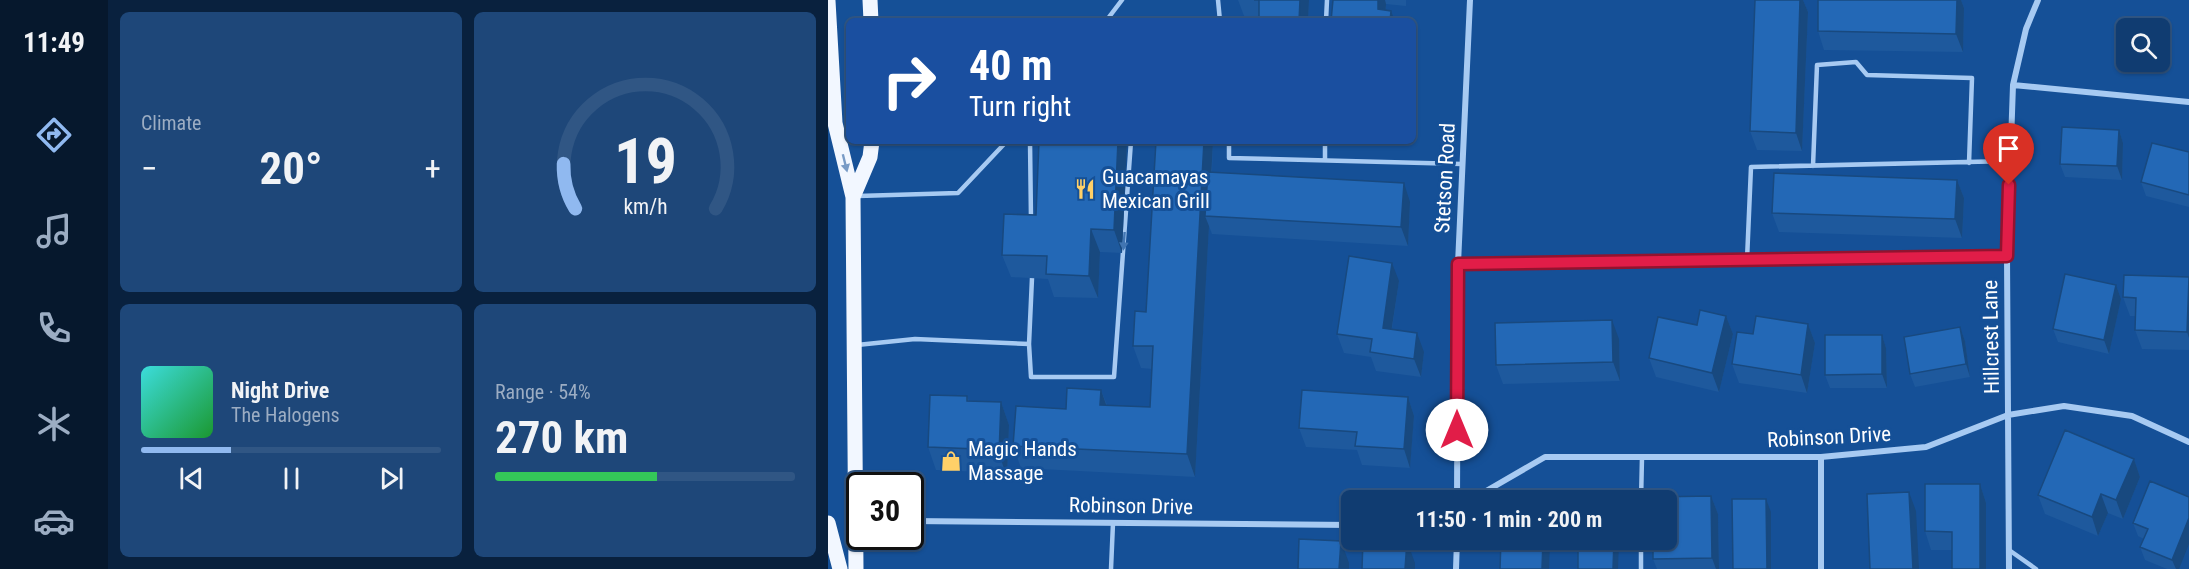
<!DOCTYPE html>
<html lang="en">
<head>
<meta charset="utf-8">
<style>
	:root { --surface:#103c71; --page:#1e4779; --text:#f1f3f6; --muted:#9cadc3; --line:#305684; --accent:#90b9f0 }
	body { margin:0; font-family:"Roboto Condensed",sans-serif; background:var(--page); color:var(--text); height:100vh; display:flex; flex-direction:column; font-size:22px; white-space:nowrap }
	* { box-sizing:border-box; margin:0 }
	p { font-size:20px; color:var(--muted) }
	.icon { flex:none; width:33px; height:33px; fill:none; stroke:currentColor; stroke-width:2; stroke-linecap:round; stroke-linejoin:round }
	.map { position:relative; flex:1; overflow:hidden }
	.sheet { display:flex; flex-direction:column; gap:12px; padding:12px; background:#09213e; width:720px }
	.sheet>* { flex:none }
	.banner { position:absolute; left:18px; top:18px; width:570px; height:126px; border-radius:9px; box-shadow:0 2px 4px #0004,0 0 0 2px var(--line); background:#1a4fa0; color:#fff; overflow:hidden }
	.fabs { position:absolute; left:1288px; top:18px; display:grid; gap:12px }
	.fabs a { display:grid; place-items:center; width:54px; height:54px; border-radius:9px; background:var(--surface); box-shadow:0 2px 4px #0004,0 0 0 2px var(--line); font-size:30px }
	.speed { position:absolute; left:18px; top:472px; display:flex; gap:12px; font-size:30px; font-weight:700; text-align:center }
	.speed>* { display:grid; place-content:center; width:78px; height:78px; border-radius:50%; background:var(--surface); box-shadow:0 2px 4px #0004,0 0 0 2px var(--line); line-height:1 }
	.speed .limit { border:3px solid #111; border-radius:9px; background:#fff; color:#111 }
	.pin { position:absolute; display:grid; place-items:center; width:51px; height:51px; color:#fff; margin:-62px -26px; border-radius:50% 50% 50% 0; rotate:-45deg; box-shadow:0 0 6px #0007 }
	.pin .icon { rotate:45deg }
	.me { position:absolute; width:66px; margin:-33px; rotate:0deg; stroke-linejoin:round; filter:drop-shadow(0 0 4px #0008) }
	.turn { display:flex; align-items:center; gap:21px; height:126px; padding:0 24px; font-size:27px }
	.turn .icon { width:78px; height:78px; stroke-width:2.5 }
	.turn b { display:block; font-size:42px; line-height:51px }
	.big { font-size:45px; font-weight:700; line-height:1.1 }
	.sheet .card { flex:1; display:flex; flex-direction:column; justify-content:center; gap:9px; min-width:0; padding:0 21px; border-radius:9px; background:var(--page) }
	.sheet .dial { align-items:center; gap:0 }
	.dial svg { height:156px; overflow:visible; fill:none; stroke:var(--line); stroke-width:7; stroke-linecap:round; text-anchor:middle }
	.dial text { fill:var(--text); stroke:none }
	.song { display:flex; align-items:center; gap:18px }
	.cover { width:72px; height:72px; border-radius:9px; background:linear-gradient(135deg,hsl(180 70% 55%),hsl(130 70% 35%)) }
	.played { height:6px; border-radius:3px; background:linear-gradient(90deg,var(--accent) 30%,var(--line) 30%) }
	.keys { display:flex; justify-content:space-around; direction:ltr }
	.heat { display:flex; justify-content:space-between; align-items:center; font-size:33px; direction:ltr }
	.charge { height:9px; border-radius:4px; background:linear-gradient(90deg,#34c759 54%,var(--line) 0) }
	.sheet .tiles { flex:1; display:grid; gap:12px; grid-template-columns:repeat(2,1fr) }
	.trip { position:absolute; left:513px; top:490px; width:336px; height:60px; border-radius:9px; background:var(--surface); box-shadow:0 2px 4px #0004,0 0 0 2px var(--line); font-weight:700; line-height:60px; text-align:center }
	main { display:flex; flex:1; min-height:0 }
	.tab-bar { display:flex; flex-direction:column; width:108px; justify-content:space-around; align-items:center; background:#06182d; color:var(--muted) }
	.tab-bar .icon { width:42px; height:42px }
	.tab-bar .selected { color:var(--accent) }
	.tab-bar b { font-size:27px; color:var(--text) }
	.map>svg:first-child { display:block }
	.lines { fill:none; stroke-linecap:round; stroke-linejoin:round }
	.service { stroke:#a7caf2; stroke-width:4.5 }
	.minor { stroke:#a7caf2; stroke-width:6 }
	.primary { stroke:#f2f7ff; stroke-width:15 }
	.wall { fill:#1e599d }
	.shaded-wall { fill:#18497f }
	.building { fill:#2368b6; stroke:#18497f; stroke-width:1.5 }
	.oneway { fill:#789bc6 }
	.oneway2 { fill:#4175b2 }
	.route-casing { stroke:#92132f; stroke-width:15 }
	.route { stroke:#e11d48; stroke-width:10 }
	.labels { text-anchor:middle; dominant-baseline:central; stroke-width:6; stroke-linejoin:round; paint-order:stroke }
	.poi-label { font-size:21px; fill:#fff; stroke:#155097; text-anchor:start }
	.street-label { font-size:21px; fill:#fff; stroke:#155097 }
</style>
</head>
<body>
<main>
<nav class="tab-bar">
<b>11:49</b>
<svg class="icon selected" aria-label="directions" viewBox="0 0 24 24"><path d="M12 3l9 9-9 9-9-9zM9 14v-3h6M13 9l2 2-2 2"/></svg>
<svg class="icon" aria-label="music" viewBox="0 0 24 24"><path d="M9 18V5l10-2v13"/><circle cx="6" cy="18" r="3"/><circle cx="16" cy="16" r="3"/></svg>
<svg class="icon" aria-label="phone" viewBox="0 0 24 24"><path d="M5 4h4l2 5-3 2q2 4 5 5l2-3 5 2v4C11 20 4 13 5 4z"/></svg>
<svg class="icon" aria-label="climate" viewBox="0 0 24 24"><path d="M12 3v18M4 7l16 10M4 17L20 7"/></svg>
<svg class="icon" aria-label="car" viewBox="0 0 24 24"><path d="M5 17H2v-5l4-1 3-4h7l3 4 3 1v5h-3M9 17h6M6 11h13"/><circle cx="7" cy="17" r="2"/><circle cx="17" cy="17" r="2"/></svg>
</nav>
<section class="sheet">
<div class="tiles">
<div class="card"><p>Climate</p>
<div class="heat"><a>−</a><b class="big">20°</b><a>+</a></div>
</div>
<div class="card dial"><svg viewBox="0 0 100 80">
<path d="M14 69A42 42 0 1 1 86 69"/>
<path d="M14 69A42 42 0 0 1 8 46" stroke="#90b9f0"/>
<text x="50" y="56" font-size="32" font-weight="700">19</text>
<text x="50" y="72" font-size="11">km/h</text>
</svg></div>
<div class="card">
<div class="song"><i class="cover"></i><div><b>Night Drive</b><p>The Halogens</p></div></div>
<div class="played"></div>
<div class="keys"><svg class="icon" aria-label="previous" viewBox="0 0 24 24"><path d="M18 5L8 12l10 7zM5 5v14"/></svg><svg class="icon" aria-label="pause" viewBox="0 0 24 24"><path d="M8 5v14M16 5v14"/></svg><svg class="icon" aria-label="next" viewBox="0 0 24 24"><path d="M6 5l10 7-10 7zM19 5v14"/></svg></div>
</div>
<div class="card"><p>Range · 54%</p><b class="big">270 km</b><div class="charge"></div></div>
</div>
</section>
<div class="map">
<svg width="1361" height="569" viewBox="0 0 1361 569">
	<rect width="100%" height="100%" fill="#155097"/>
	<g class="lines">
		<path class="service" d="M 390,0 L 392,21
			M 278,21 L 294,0
			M 498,21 L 499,0
			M 202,141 L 203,220
			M 401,141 L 401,158 L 634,164
			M 497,160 L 497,141
			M 985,166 L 989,65 L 1028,62 L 1039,75 L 1144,78 L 1141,163
			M 30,196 L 130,193 L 179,141
			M 919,260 L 923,167 L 1182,161
			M 201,344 L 204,278
			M 29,345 L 87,339 L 201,344 L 203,377 L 286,377 L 303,141
			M 813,501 L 814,457
			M 1181,550 L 1208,569
			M 283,569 L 285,523
			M 813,569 L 813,540"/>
		<path class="minor" d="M 1185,85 L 1361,102
			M 630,264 L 1179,256
			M 993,457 L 993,569
			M 629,501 L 630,264 L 642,0
			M 641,501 L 717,457 L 993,457 L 1098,447 L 1180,415 L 1236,406 L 1304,416 L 1361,442
			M 82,521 L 524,525
			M 628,569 L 629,540
			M 1181,569 L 1179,256 L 1185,85 L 1198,29 L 1210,0"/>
		<path class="primary" d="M 42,0 L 43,21
			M 0,1 L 7,123 L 25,197
			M 0,523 L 12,569
			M 28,569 L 25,197 L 42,157 L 44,141"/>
	</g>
	<path class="wall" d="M 410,0 L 481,0 L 480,21 L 418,21 Z
		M 505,0 L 578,0 L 578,6 L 558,4 L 558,10 Z
		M 927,0 L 975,0 L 980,12 L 974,151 L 929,150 L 922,131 Z
		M 990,0 L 1133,0 L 1136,8 L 1135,52 L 996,50 L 990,31 Z
		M 1291,130 L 1295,143 L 1294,180 L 1237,177 L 1232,164 Z
		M 211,141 L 299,141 L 294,253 L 272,252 L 270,298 L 226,297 L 220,279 L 183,277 L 174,255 L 208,215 Z
		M 328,141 L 385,141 L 384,172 L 582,202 L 580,246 L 384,234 L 381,226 L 367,477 L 193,468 L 185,446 L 238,409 L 273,390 L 279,405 L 322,407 L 324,369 L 313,368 L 305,346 L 318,312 Z
		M 436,141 L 477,141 L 477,142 Z
		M 1361,152 L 1361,207 L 1318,196 L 1313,182 Z
		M 1129,180 L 1136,198 L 1134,238 L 951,232 L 944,213 Z
		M 1361,277 L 1361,350 L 1314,349 L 1307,330 L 1308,316 L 1302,316 L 1295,297 Z
		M 571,281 L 564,329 L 596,352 L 593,377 L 548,371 L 543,357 L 516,353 L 509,334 Z
		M 1288,285 L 1293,299 L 1281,354 L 1230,342 L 1225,329 Z
		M 898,316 L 905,334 L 891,392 L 828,377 L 821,358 Z
		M 980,324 L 987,343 L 979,393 L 911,383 L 904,364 L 925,334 Z
		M 1132,327 L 1137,341 L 1142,377 L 1087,387 L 1082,374 Z
		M 1054,335 L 1058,348 L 1059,388 L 1002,388 L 997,375 Z
		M 791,339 L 792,381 L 675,384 L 668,365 Z
		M 139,396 L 141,401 L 173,402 L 181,425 L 179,477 L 157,476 L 156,472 L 108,470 L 100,447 Z
		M 580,397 L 586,416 L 582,468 L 534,465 L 529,450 L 478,447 L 471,428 Z
		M 1306,459 L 1312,477 L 1295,519 L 1280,513 L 1270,536 L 1217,514 L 1210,495 Z
		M 1322,481 L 1351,569 L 1339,569 L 1317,560 L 1312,547 L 1316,539 L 1310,536 L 1305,523 Z
		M 1152,484 L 1158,503 L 1124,550 L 1103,550 L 1097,531 Z
		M 883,496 L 890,514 L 891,569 L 829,569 L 825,559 Z"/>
	<path class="shaded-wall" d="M 472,0 L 481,0 L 480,21 L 471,21 Z
		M 550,0 L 557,0 L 558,4 L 557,21 L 550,9 Z
		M 972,0 L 975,0 L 980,12 L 974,151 L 968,133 Z
		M 1129,0 L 1133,0 L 1136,8 L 1135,52 L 1128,34 Z
		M 563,11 L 567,21 L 562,21 Z
		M 1291,130 L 1295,143 L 1294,180 L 1289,166 Z
		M 290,141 L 299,141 L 294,253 L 286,230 Z
		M 376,141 L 385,141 L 381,216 L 377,216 L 381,226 L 367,477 L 359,454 Z
		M 1129,180 L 1136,198 L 1134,238 L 1127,219 Z
		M 576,183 L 582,202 L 580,246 L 573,227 Z
		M 263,229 L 272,252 L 270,298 L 261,276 Z
		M 564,263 L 571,281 L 561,346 L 555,328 Z
		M 1361,278 L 1361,338 L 1359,332 Z
		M 1288,285 L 1293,299 L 1281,354 L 1276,340 Z
		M 898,316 L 905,334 L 891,392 L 884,373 Z
		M 784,320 L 791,339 L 792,381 L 785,362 Z
		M 980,324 L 987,343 L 979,393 L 973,375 Z
		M 1132,327 L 1137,341 L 1142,377 L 1138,364 Z
		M 589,333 L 596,352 L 593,377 L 586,359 Z
		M 1054,335 L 1058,348 L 1059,388 L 1054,374 Z
		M 273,390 L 281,413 L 272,405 Z
		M 580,397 L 586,416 L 582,468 L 576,449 Z
		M 173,402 L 181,425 L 179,477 L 171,454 Z
		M 1306,459 L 1312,477 L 1295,519 L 1288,500 Z
		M 1152,484 L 1158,503 L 1158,569 L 1152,569 Z
		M 1081,492 L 1088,511 L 1091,569 L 1085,569 Z
		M 1273,494 L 1280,513 L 1270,536 L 1264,517 Z
		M 883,496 L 890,514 L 891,569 L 888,569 L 884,558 Z
		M 938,499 L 943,512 L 943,569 L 939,569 Z
		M 1361,518 L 1361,544 L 1351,569 L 1348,569 L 1344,560 Z
		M 715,540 L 722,540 L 721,569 L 714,569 Z
		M 786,540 L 791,540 L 790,569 L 785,569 Z
		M 513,541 L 521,563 L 521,569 L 511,569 Z
		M 579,541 L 587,563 L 587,569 L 577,569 Z"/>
	<path class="building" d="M 426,0 L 472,0 L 471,21 L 431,21 L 431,0 Z
		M 505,0 L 550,0 L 550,9 L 563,11 L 562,21 L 503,21 Z
		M 927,0 L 972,0 L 968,133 L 922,131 Z
		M 990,0 L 1129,0 L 1128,34 L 990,31 Z
		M 1234,127 L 1291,130 L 1289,166 L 1232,164 Z
		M 211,141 L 290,141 L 286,230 L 263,229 L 261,276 L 218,274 L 219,256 L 174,255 L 176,214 L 208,215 Z
		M 328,141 L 376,141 L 359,454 L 185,446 L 188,406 L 238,409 L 239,388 L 273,390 L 272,405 L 322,407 L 325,346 L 305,346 L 307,311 L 318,312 Z
		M 1324,143 L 1361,152 L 1361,195 L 1313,182 Z
		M 380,172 L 576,183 L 573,227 L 377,216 Z
		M 946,173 L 1129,180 L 1127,219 L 944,213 Z
		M 521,256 L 564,263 L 555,328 L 589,333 L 586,359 L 542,352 L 544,339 L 509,334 Z
		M 1237,274 L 1288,285 L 1276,340 L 1225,329 Z
		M 1296,275 L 1361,277 L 1359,332 L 1307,330 L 1308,298 L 1295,297 Z
		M 872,310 L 898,316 L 884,373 L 821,358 L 830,317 L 869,325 Z
		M 928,316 L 980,324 L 973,375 L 904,364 L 909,332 L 925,334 Z
		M 784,320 L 785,362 L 668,365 L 667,323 Z
		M 1132,327 L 1138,364 L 1082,374 L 1076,337 Z
		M 997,335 L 1054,335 L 1054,374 L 997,375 Z
		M 474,390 L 580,397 L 576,449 L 527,446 L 529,432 L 471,428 Z
		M 102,395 L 139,396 L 139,401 L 173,402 L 171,454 L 149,453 L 149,449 L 100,447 Z
		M 1237,430 L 1306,459 L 1288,500 L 1273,494 L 1264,517 L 1210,495 Z
		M 1322,481 L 1361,497 L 1361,518 L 1344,560 L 1312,547 L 1320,529 L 1305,523 Z
		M 1097,484 L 1152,484 L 1152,569 L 1124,569 L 1124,532 L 1097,531 Z
		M 1081,492 L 1085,569 L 1042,569 L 1039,494 Z
		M 751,494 L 787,494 L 787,501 L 751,501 Z
		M 883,496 L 884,558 L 825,559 L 825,540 L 838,540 L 838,501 L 824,501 L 824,497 Z
		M 674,497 L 716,498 L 716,501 L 674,501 Z
		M 904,499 L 938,499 L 939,569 L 905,569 Z
		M 471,539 L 513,541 L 511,569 L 470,569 Z
		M 535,540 L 579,541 L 577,569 L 534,569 Z
		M 673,540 L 715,540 L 714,569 L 672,569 Z
		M 750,540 L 786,540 L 785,569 L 750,569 Z"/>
	<defs><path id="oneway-solid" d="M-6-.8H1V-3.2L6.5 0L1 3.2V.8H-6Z" transform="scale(1.5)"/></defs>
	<use class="oneway" href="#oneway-solid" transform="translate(17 163) rotate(76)"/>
	<use class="oneway2" href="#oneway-solid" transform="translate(296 241) rotate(94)"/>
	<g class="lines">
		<g class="route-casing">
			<path id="route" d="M 629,430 L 630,264 L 1179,256 L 1181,185"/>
		</g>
		<use href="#route" class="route"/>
	</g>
	<defs>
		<g id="restaurant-bare" transform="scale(1.62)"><path d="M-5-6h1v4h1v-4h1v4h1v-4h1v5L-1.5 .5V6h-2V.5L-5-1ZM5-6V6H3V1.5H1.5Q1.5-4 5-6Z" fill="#ffd068" stroke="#155097" stroke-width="2.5" paint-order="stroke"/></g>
		<g id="shop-bare" transform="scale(1.62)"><path d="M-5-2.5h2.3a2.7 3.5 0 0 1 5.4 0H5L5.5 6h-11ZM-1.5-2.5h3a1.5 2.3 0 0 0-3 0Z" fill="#ffd068" stroke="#155097" stroke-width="2.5" paint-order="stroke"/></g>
	</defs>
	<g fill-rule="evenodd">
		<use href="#restaurant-bare" x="257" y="189"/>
		<use href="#shop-bare" x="123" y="461"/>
	</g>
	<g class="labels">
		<g class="poi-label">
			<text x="274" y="177">Guacamayas<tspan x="274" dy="24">Mexican Grill</tspan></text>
			<text x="140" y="449">Magic Hands<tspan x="140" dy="24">Massage</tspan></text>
		</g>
		<g class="street-label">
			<text transform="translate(617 178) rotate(-87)">Stetson Road</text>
			<text transform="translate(1163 337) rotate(-91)">Hillcrest Lane</text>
			<text transform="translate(1001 437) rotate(-3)">Robinson Drive</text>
			<text transform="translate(303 506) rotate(1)">Robinson Drive</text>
		</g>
	</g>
</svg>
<div class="fabs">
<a><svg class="icon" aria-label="search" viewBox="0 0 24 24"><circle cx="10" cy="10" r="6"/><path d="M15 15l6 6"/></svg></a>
</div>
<div class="speed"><div class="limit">30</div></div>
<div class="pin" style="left:1181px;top:185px;background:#d93025"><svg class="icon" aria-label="arrive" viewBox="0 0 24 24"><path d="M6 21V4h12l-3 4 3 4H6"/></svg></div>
<svg class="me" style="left:629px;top:430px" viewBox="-20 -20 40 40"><circle r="19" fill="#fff"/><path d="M0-13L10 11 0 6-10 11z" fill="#e11d48"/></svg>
<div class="trip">11:50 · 1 min · 200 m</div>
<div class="banner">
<div class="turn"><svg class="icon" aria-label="right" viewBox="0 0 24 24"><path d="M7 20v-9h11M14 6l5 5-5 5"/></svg><div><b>40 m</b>Turn right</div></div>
</div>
</div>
</main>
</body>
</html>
